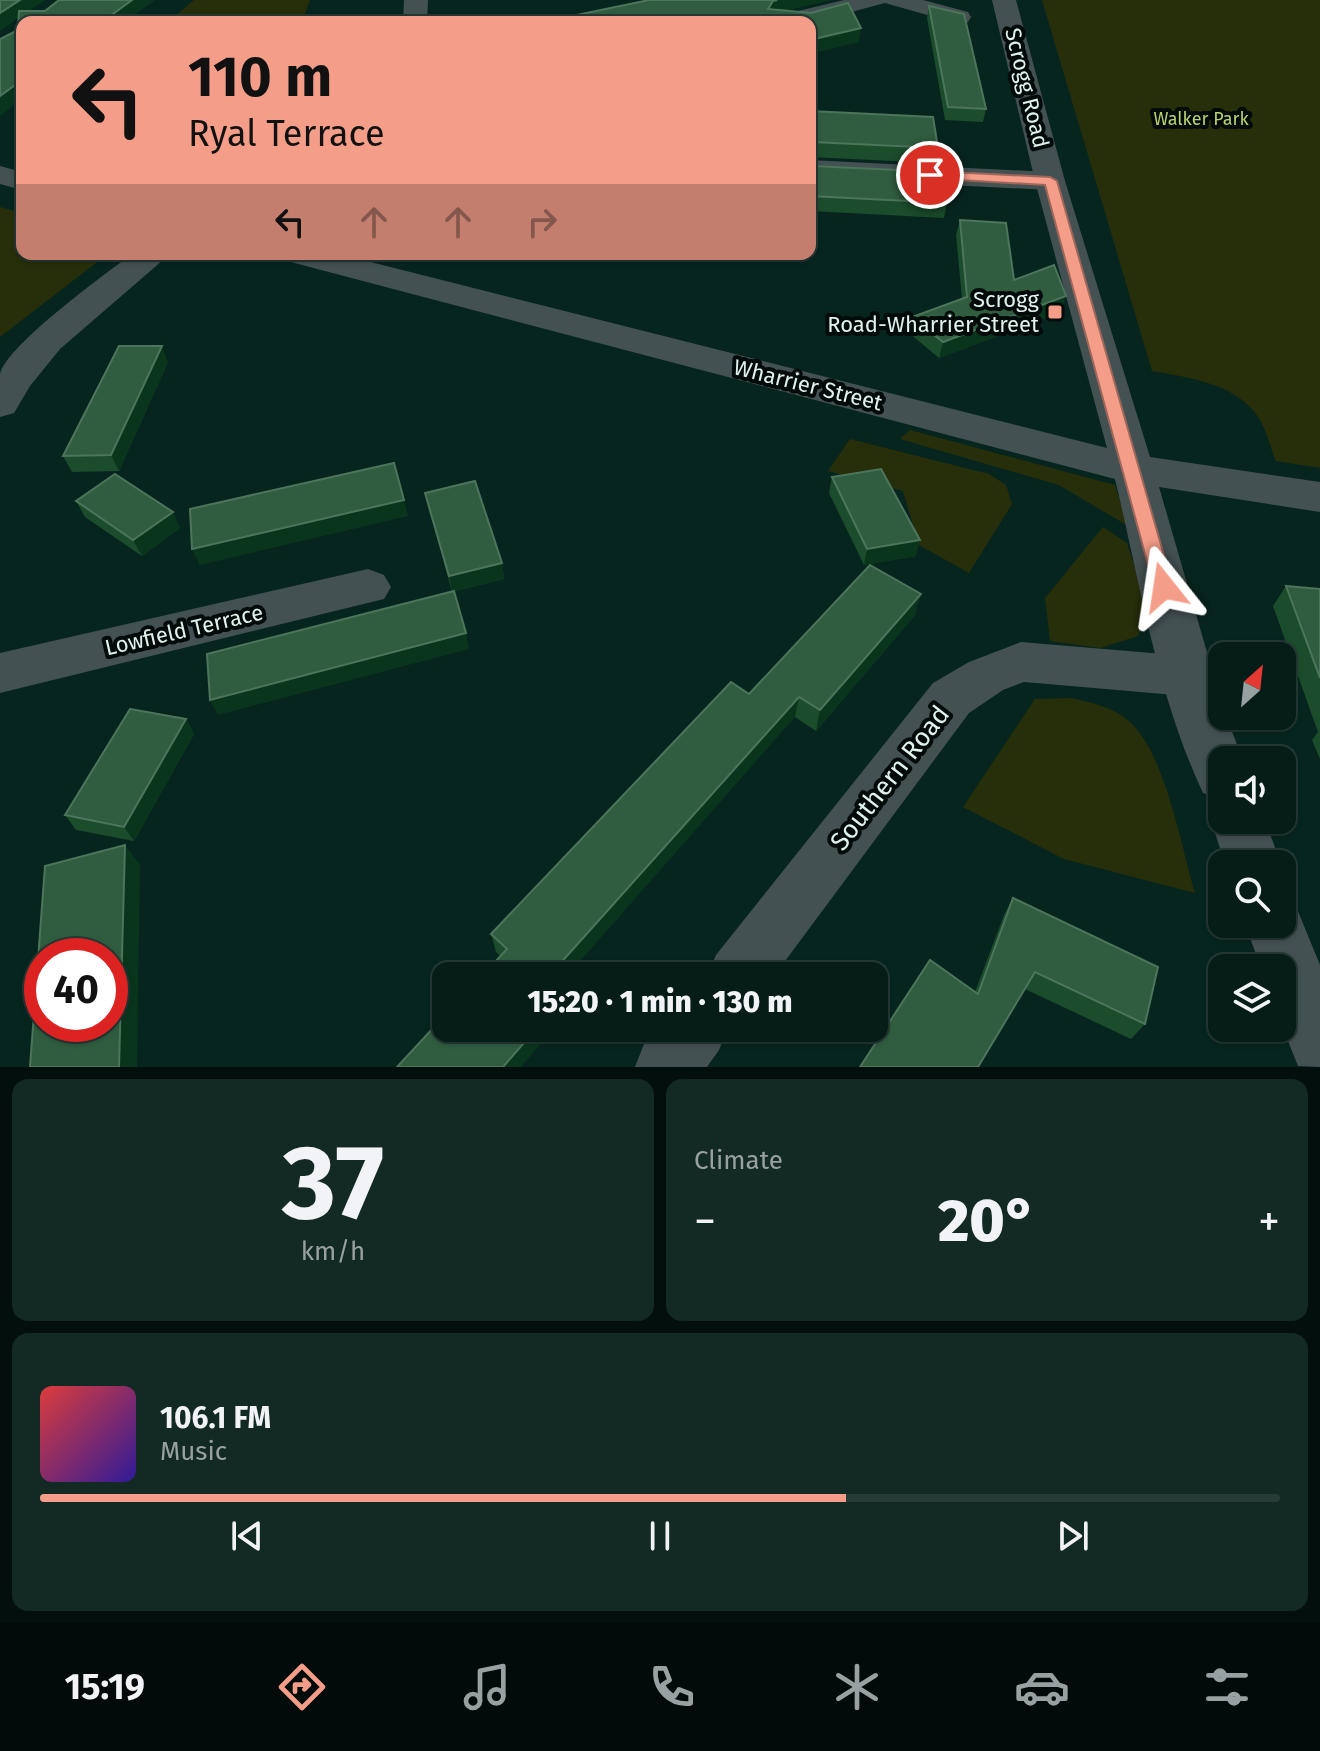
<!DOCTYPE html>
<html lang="en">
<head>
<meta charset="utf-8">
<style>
	:root { --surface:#051c17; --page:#132924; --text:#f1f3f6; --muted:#97a1a1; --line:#263a36; --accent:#f49e8a }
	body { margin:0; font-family:"Fira Sans",sans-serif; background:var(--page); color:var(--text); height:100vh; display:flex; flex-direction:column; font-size:30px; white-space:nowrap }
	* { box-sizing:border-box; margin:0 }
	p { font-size:26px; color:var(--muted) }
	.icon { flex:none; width:44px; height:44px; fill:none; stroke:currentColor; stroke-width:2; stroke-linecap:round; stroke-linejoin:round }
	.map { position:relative; height:1067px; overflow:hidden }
	.drawer { display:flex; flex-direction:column; gap:12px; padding:12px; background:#030f0d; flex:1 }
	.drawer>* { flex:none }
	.guide { position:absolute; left:16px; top:16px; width:800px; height:244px; border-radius:16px; box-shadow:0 2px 6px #0004,0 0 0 2px var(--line); background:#f49e8a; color:#111; overflow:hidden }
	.needle { width:52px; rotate:27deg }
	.fabs { position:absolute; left:1208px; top:642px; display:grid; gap:16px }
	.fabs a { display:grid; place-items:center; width:88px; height:88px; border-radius:16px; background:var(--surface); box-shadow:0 2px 6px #0004,0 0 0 2px var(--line); font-size:40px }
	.speed { position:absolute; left:24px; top:938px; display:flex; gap:16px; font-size:40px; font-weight:700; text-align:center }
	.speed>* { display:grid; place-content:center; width:104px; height:104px; border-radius:50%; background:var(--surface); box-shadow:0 2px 6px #0004,0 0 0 2px var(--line); line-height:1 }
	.speed .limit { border:12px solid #d22; background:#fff; color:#111 }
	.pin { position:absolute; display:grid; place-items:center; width:68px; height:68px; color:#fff; margin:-34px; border:4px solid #fff; border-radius:50%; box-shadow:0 2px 8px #0007 }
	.me { position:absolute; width:88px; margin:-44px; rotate:345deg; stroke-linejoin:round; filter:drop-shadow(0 0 6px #0008) }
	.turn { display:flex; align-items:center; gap:28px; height:168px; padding:0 40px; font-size:36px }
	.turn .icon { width:104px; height:104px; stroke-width:2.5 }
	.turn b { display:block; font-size:56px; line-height:68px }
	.lanes { display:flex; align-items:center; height:76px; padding:0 40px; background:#0003; justify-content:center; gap:40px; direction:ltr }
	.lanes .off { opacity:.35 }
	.big { font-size:60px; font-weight:800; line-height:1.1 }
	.drawer .card { flex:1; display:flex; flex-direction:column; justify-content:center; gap:12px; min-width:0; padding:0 28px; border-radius:16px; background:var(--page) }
	.drawer .dial { align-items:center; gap:0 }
	.dial b { font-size:104px; line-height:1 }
	.song { display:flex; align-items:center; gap:24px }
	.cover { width:96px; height:96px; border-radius:12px; background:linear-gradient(135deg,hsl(0 70% 55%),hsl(250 70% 35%)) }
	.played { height:8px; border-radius:4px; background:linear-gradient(90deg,var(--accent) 65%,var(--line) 65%) }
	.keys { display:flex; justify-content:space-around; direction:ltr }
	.heat { display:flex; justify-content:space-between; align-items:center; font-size:44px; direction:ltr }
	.drawer .tiles { flex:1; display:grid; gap:12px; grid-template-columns:1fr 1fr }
	.card:last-child { grid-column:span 2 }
	.trip { position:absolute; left:432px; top:962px; width:456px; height:80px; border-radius:16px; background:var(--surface); box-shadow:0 2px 6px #0004,0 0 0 2px var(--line); font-weight:800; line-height:80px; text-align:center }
	.dock { display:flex; height:128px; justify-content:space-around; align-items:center; background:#020b09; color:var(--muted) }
	.dock .icon { width:56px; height:56px }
	.dock .active { color:var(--accent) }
	.dock b { font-size:36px; color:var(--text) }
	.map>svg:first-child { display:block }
	.green { fill:#272f0a }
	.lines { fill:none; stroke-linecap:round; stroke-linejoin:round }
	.minor { fill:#445153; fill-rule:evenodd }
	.tertiary { fill:#445153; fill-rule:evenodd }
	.wall { fill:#1b4c2b }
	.shaded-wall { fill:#0a351d }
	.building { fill:#305d40; stroke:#4c755b; stroke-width:2; fill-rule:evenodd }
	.route { fill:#f49e8a; stroke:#9f675a; stroke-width:2 }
	.poi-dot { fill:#f49e8a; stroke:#020b09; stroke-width:3 }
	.labels { text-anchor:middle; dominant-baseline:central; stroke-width:8; stroke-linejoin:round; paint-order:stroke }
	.far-park-label { font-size:18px; fill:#bad26c; stroke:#020b09 }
	.street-label { font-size:22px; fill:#e1f2ed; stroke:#020b09 }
	.poi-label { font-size:22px; fill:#e1f2ed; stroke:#020b09; text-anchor:end }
	.near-street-label { font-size:26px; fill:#e1f2ed; stroke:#020b09 }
</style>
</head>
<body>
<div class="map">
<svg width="1320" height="1067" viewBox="0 0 1320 1067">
	<rect width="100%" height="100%" fill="#07251f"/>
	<path class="green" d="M 194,0 L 310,0 L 302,22 L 168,22 Z
		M 1042,0 L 1320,0 L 1320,468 L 1276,461 C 1270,447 1266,427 1256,414 C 1233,383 1187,377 1152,371 Z
		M 0,207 L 22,213 L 22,254 L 101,254 L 96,263 L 0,337 Z
		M 910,430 L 1115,485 L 1128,526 L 1059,485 L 900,439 Z
		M 850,439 L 989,474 L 1006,485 L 1012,504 L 969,573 L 919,545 L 903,491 L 828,471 Z
		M 1103,527 L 1127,543 L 1149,611 L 1138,636 L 1100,648 L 1050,641 L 1045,598 Z
		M 1071,698 C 1093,703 1117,708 1133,725 C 1166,759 1181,846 1195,893 L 1064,859 L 963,807 L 1035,699 Z"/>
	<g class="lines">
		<path class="minor" d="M 404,0 L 428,0 L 427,22 L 403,22 Z
			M 844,0 L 923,0 L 968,12 L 971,17 L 968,22 L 959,24 L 885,3 L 810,23 L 770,22 L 773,17 Z
			M 810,160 L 1050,172 L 1061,174 L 1065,181 L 1061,188 L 1050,190 L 810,178 Z
			M 132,254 L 170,254 L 60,349 L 30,386 L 14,413 L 0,417 C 0,404 0,386 0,374 C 7,345 105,274 132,254 Z
			M 368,569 L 384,575 L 391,587 L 384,599 L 0,693 L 0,653 Z
			M 1021,642 L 1187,656 L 1204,662 L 1212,676 L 1204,690 L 1187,696 L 1024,682 L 1003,690 L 969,713 L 774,976 L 707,976 L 716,955 L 933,683 L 969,662 Z
			M 657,1028 L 728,1028 L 719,1050 L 707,1067 L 635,1067 L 644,1044 Z"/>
		<path class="tertiary" d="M 992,0 L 1016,0 L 1065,181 L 1150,457 L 1320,482 L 1320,512 L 1159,487 L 1222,704 L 1222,716 L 1226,716 L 1243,760 L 1222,760 L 1222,799 L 1203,793 C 1157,695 1140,583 1115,479 L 287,261 L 282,254 L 339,254 L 1107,448 L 1035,181 Z
			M 0,166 L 22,172 L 22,190 L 0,184 Z
			M 1222,801 L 1222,820 L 1265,820 L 1281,864 L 1225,864 L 1211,820 Z
			M 1282,899 L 1295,904 L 1320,965 L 1320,1067 L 1298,1066 L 1282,1026 L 1282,968 L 1261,968 L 1245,924 L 1282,924 Z"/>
	</g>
	<path class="wall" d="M 929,6 L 986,109 L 983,122 L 945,120 L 927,18 Z
		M 810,111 L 938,148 L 935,163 L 810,157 Z
		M 810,164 L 812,166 L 947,203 L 944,218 L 810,211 Z
		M 960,220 L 1014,280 L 1061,312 L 939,358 L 909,333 L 912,317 L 962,298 L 956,235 Z
		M 168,362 L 119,471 L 72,472 L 63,456 Z
		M 832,477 L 916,556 L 864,565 L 829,493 Z
		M 425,493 L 502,563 L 504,579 L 452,592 Z
		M 76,501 L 180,528 L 142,556 L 85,517 Z
		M 1286,586 L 1320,589 L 1320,759 L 1312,740 L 1318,732 L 1273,606 Z
		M 915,615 L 816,731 L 795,717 L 500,956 L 496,952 L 491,934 L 749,694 Z
		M 186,719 L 194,734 L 134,841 L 76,830 L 65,815 Z
		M 1013,898 L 1145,1024 L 1131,1039 L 1025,989 L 978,1067 L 975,992 L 1004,915 Z"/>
	<path class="shaded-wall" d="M 20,0 L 45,0 L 0,31 L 0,13 Z
		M 132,0 L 155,0 L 125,22 L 102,22 Z
		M 777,0 L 831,0 L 772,14 L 768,9 L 773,1 Z
		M 861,28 L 859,42 L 810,54 L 810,40 Z
		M 22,80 L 22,99 L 0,116 L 0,96 Z
		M 1066,296 L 1061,312 L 939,358 L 943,342 Z
		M 162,346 L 168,362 L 119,471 L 111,455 Z
		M 404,500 L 408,516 L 200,565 L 192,549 Z
		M 173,512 L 180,528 L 142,556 L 133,540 Z
		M 920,540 L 916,556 L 864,565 L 867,549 Z
		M 502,563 L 504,579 L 452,592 L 449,576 Z
		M 921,594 L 915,615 L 816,731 L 820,710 Z
		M 466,633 L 469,649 L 218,715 L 210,700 Z
		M 799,697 L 795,717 L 567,976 L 549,976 Z
		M 186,719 L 194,734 L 134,841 L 124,827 Z
		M 125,845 L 140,865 L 137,1067 L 119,1067 Z
		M 537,1028 L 542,1028 L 545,1039 L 521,1067 L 503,1067 Z"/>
	<path class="building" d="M 0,0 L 20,0 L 0,13 Z
		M 59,0 L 132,0 L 102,22 L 22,22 L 22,80 L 0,96 L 0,39 L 18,30 L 19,11 L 45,11 Z
		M 649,0 L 777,0 L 773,1 L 768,9 L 811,13 L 848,3 L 861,28 L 810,40 L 810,22 L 543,22 Z
		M 929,6 L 964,14 L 986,109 L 948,107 Z
		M 810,111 L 933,117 L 938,148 L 812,142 L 810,144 Z
		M 810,164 L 812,166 L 942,172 L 947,203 L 810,196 Z
		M 960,220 L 1006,223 L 1014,280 L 1054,265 L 1066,296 L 943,342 L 912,317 L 967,297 Z
		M 119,346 L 162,346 L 111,455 L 63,456 Z
		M 394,463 L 404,500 L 192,549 L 190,509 Z
		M 881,469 L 920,540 L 867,549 L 832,477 Z
		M 115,474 L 173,512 L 133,540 L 76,501 Z
		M 475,481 L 502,563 L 449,576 L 425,493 Z
		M 870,565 L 921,594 L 820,710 L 799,697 L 549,976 L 482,976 L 507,949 L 491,934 L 731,682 L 749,694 Z
		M 1286,586 L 1320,589 L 1320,678 Z
		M 454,591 L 466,633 L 210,700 L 207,654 Z
		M 130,709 L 186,719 L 124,827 L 65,815 Z
		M 125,845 L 119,1067 L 30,1067 L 45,866 ZM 42,956 L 110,956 L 110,1024 L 42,1024 Z
		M 1013,898 L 1158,967 L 1145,1024 L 1035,972 L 978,1067 L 860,1067 L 930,960 L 978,994 Z
		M 446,1014 L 446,1028 L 537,1028 L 503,1067 L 397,1067 Z"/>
	<path class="route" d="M 930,171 L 1050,177 L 1057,181 L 1173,587 L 1171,592 L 1164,594 L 1154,587 L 1045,185 L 926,178 L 926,173 Z"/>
	<rect class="poi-dot" x="1047" y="304" width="16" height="16" rx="4"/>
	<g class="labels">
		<g class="far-park-label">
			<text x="1201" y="119">Walker Park</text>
		</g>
		<g class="street-label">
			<text transform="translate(1027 88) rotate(76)">Scrogg Road</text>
			<text transform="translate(808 385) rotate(14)">Wharrier Street</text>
			<text transform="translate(184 630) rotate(-13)">Lowfield Terrace</text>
		</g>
		<g class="poi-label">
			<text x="1039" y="299">Scrogg<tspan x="1039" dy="25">Road-Wharrier Street</tspan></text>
		</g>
		<g class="near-street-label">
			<text transform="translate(890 778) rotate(-52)">Southern Road</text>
		</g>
	</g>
</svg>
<div class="fabs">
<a><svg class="needle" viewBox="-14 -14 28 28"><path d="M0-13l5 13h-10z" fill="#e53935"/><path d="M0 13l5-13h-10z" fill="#97a1a1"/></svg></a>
<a><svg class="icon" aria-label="sound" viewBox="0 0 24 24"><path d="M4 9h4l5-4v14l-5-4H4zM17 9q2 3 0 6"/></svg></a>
<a><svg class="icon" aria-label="search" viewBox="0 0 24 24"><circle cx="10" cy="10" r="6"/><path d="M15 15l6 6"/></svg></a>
<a><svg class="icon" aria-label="layers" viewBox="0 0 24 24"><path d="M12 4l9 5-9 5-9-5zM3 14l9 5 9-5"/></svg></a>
</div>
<div class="speed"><div class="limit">40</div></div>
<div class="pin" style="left:930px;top:175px;background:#d93025"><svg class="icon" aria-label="arrive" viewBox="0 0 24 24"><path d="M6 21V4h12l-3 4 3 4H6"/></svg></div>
<svg class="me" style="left:1164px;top:587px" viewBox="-20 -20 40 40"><path d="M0-17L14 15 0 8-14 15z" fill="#f49e8a" stroke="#fff" stroke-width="4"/></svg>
<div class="trip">15:20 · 1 min · 130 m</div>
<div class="guide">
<div class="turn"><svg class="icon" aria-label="left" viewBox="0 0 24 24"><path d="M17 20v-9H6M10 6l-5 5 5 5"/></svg><div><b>110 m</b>Ryal Terrace</div></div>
<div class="lanes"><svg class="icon" aria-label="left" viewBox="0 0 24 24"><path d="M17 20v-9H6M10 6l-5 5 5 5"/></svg><svg class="icon off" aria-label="ahead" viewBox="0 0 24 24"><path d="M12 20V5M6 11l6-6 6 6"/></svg><svg class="icon off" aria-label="ahead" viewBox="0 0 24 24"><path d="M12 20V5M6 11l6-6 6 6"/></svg><svg class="icon off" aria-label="right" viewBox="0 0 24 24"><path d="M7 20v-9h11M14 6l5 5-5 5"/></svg></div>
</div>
</div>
<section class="drawer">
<div class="tiles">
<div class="card dial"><b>37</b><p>km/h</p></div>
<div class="card"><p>Climate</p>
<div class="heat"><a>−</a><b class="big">20°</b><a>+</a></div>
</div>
<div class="card">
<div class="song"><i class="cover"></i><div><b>106.1 FM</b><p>Music</p></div></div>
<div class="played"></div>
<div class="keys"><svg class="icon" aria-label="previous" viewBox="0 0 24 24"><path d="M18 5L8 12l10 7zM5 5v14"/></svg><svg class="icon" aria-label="pause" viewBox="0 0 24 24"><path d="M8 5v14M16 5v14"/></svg><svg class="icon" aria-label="next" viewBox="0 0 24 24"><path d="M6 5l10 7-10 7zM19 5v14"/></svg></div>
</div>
</div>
</section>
<nav class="dock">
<b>15:19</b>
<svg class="icon active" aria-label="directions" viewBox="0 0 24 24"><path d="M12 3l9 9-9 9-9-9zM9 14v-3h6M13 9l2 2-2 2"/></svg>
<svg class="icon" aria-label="music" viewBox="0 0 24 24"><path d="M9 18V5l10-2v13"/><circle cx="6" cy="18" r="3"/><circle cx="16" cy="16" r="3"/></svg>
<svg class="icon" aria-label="phone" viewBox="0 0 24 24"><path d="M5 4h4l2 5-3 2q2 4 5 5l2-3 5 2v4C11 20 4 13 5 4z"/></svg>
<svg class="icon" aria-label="climate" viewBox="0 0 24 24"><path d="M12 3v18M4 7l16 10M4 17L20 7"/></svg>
<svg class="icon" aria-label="car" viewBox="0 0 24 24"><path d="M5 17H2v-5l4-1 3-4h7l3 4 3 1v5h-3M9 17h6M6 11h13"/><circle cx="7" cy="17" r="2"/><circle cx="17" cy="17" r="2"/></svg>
<svg class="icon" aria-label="filters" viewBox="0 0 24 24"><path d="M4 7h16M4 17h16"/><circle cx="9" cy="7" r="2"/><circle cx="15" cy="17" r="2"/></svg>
</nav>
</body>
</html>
